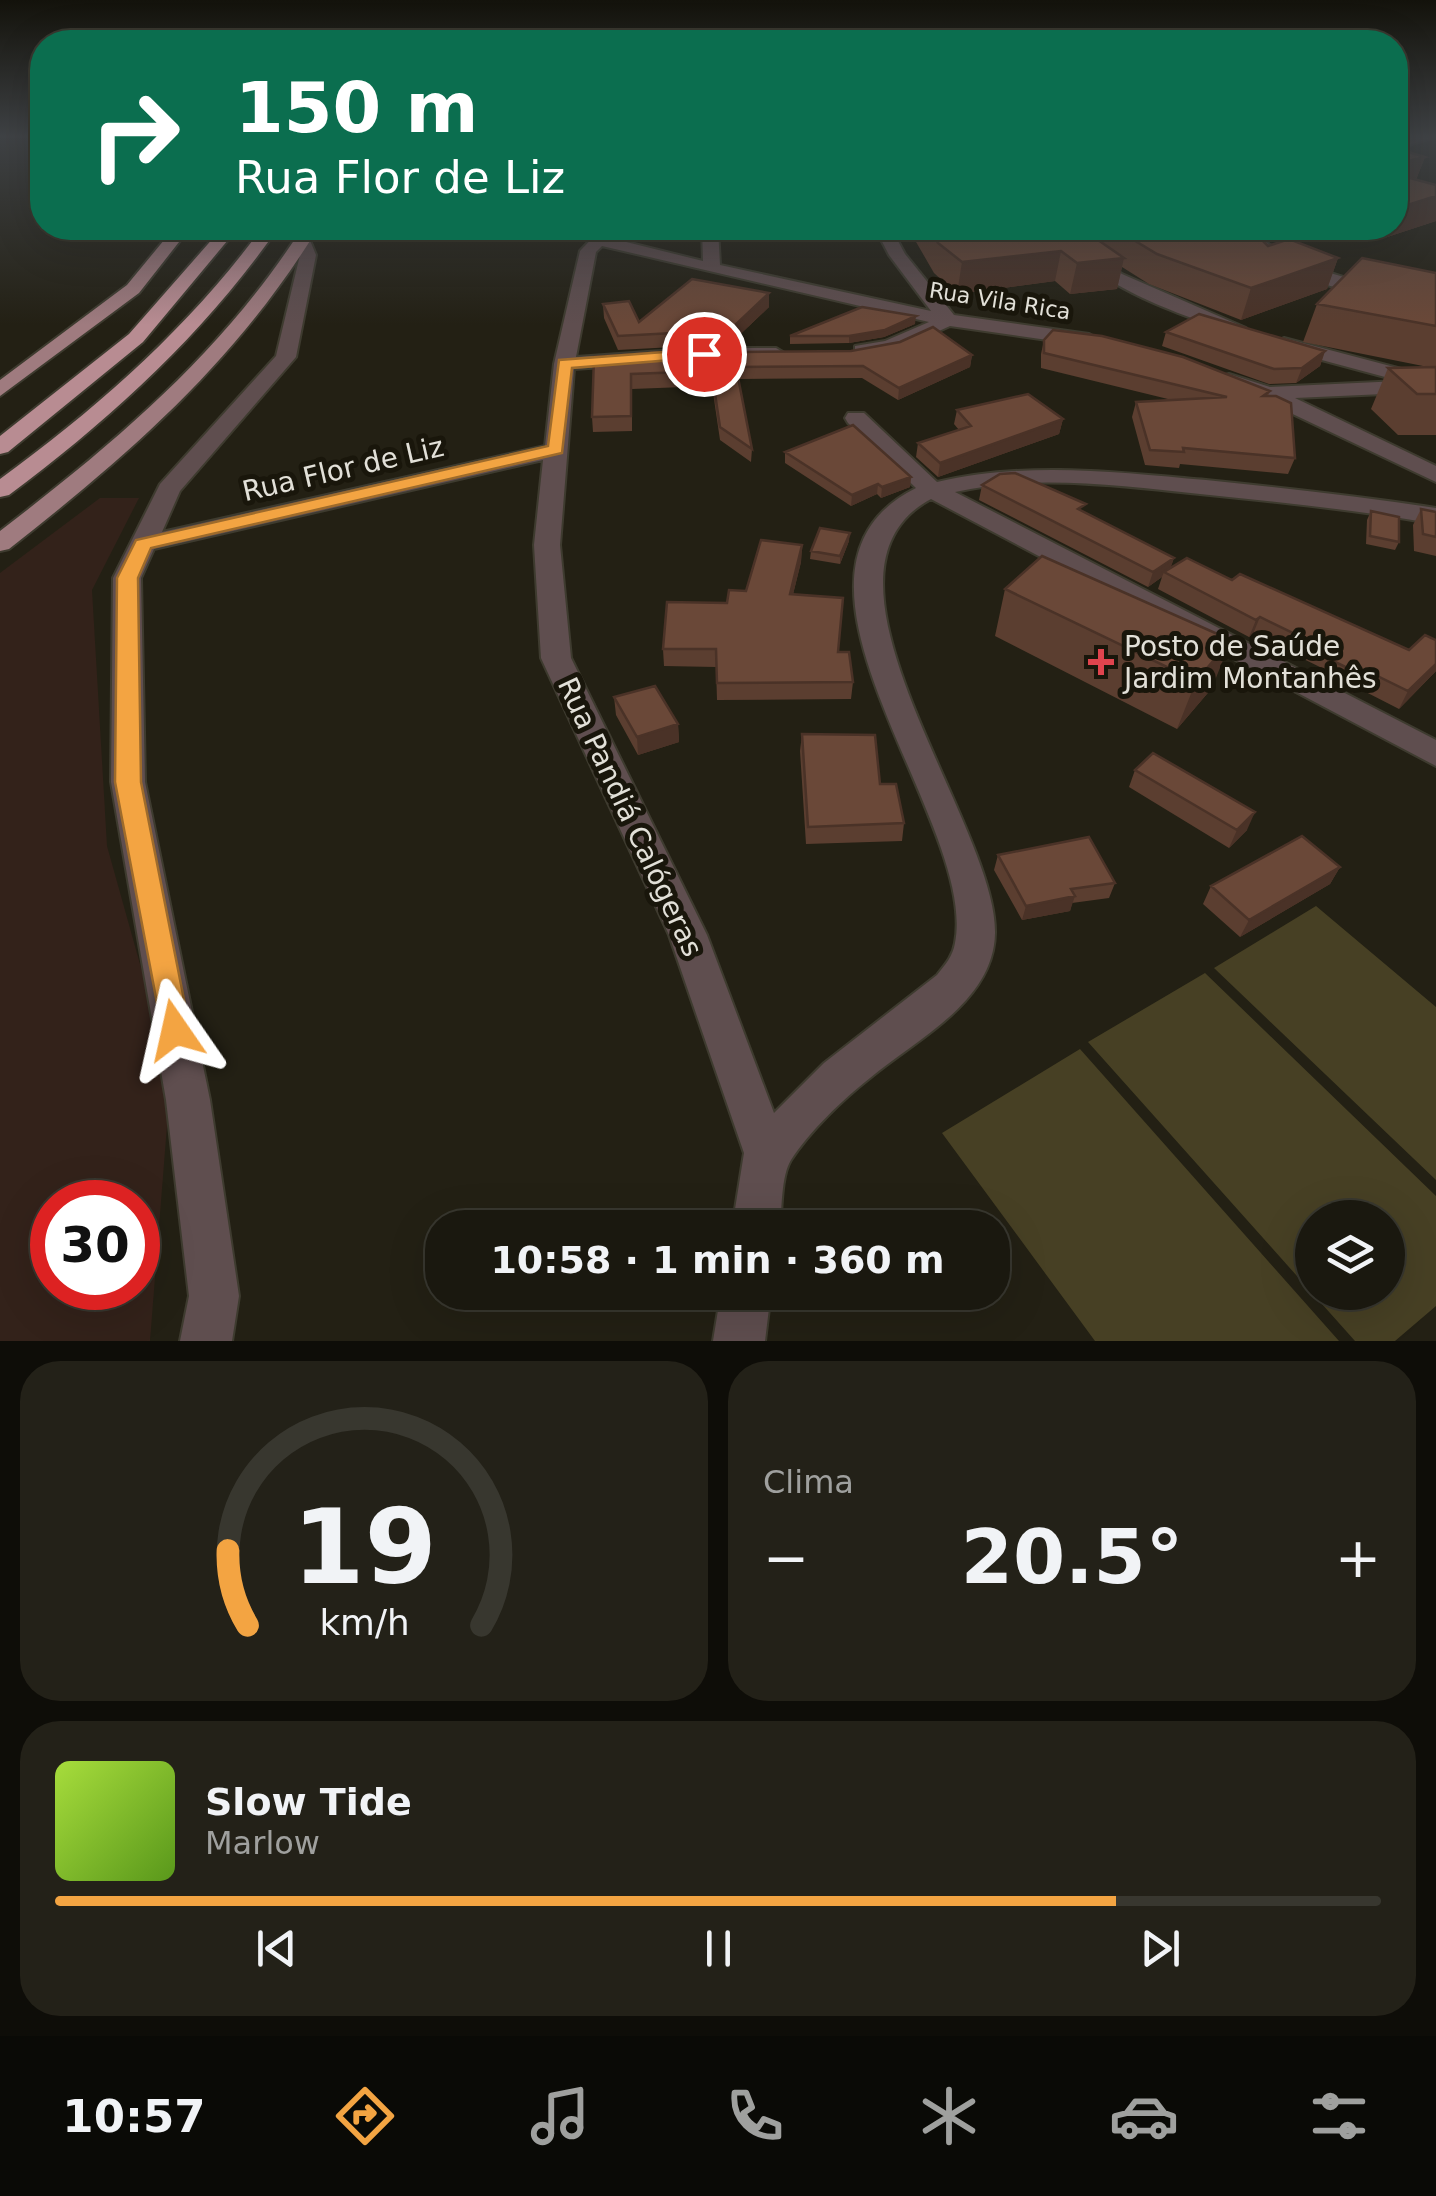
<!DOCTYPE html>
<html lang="pt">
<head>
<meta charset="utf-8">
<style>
	:root { --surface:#1a180f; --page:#232118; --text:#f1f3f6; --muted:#9fa09e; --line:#38372f; --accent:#f3a442 }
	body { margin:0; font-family:"DejaVu Sans",sans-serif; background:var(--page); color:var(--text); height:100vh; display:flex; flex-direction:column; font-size:38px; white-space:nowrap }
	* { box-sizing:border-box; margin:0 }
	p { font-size:32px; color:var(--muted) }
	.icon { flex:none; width:55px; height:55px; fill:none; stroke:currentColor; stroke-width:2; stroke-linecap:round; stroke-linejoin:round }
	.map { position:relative; height:1341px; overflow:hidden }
	.sheet { display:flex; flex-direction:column; gap:20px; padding:20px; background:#0e0d08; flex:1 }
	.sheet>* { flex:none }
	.top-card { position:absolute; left:30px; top:30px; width:1378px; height:210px; border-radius:40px; box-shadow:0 10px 40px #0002,0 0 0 2px var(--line); background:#0b6e4f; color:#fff; overflow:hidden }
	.buttons { position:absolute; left:1295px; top:1200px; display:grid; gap:20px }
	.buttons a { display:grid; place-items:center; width:110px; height:110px; border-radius:50%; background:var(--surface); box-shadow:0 10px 40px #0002,0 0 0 2px var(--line); font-size:50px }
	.speed { position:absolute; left:30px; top:1180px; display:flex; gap:20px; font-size:50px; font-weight:700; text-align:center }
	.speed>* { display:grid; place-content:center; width:130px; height:130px; border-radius:50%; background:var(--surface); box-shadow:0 10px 40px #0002,0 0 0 2px var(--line); line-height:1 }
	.speed .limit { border:15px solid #d22; background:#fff; color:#111 }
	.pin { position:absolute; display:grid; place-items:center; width:85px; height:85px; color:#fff; margin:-42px; border:5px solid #fff; border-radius:50%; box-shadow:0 2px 10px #0007 }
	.me { position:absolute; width:110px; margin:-55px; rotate:349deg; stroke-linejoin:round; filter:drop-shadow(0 0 8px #0008) }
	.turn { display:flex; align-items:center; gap:35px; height:210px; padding:0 40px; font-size:45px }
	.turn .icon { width:130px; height:130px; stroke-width:2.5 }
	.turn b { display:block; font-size:70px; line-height:85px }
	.big { font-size:75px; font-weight:800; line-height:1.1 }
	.sheet .widget { flex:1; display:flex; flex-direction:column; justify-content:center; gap:15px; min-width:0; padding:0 35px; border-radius:40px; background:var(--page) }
	.sheet .dial { align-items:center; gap:0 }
	.dial svg { height:260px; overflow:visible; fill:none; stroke:var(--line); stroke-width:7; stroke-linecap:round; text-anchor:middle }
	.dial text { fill:var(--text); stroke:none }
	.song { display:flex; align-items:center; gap:30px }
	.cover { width:120px; height:120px; border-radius:15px; background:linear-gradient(135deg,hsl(80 70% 55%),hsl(90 70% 35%)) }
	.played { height:10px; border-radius:5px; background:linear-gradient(90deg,var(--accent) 80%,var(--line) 80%) }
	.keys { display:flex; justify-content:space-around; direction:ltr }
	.heat { display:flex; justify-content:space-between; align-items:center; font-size:55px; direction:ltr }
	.sheet .tiles { flex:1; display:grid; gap:20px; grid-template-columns:1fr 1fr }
	.widget:last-child { grid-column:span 2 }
	.trip { position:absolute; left:425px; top:1210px; width:585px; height:100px; border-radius:40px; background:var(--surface); box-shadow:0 10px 40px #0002,0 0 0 2px var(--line); font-weight:800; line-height:100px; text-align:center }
	.tab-bar { display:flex; height:160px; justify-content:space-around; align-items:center; background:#0a0a06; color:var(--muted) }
	.tab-bar .icon { width:70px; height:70px }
	.tab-bar .selected { color:var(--accent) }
	.tab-bar b { font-size:45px; color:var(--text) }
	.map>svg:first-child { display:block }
	.industrial { fill:#33221a; fill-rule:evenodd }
	.green { fill:#474024; fill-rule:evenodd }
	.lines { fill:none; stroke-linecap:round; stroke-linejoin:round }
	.minor-casing { stroke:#3e3b2f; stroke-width:4 }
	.major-casing { stroke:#3e3b2f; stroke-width:4 }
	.highway-casing { stroke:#3e3b2f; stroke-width:4 }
	.minor { fill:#5f4e4f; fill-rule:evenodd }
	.major { fill:#9f7b7f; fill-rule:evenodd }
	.highway { fill:#b88c92; fill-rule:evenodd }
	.wall { fill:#5b3e30 }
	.shaded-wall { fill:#4a3227 }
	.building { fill:#6a4838; stroke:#4a3227; stroke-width:2.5 }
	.route { fill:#f3a442; stroke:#9e6b2b; stroke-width:2.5 }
	.health-dot { fill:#e0444e; stroke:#19160b; stroke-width:4 }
	.labels { text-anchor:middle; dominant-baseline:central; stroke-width:10; stroke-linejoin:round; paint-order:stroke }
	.far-street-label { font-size:22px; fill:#e2e0d8; stroke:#19160b }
	.street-label { font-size:28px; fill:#e2e0d8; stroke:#19160b }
	.poi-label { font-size:28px; fill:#e2e0d8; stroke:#19160b; text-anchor:start }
</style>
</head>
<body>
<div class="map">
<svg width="1436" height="1341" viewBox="0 0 1436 1341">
	<rect width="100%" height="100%" fill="#232014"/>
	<path class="industrial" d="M 100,498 L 139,498 L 92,590 L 107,846 L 171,1075 L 150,1341 L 0,1341 L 0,573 ZM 52,1202 L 138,1202 L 138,1288 L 52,1288 Z"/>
	<path class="green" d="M 1316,906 L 1436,1007 L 1436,1180 L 1214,968 Z
		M 1205,973 L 1436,1196 L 1436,1306 L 1395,1341 L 1355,1341 L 1088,1042 ZM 1312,1218 L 1388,1218 L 1388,1292 L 1312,1292 Z
		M 1080,1049 L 1339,1341 L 1095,1341 L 942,1133 Z"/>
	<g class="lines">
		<g class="minor-casing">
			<path id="minor" d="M 1413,137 L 1435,137 L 1395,149 L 1395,141 Z
				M 602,228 L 619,228 L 610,238 L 703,261 L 702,228 L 718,228 L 720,265 L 931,311 L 889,255 L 875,228 L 891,228 L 905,254 L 954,315 L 1089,334 L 1099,340 L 1089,346 L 950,326 L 897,350 L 855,354 L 855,346 L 885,341 L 929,322 L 602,246 L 596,252 L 576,357 L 704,348 L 776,348 L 786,354 L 776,360 L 704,360 L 574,369 L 560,545 L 571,658 L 707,935 L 774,1113 L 824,1063 L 937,975 C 945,965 953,956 955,943 C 979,821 747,572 916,488 L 848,423 L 845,418 L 848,413 L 864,413 L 937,482 C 1026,461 1117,472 1206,480 C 1283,488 1360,496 1436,508 L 1436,524 C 1358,510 1279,502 1200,494 C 1120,486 1034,474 955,492 L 1436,740 L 1436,766 L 931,499 C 793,573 997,823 995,933 C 994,1002 915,1040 870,1078 C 842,1100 810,1131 791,1160 C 781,1176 782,1209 780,1228 L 732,1228 L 744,1153 L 669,935 L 541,658 L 534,545 L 543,460 L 154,549 L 141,578 L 145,782 L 210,1100 L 239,1296 L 232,1341 L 180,1341 L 189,1296 L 166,1100 L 111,782 L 113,578 L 160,484 L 276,356 L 300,255 L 297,238 L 309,238 L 316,255 L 296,357 L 180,491 L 162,532 L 545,446 L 554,364 L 580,251 Z
				M 1052,228 L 1068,228 L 1082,244 L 1122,274 L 1246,328 L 1243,332 L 1229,332 C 1163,307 1096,287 1052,228 Z
				M 1228,228 C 1251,227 1264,243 1283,253 C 1330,278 1384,288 1436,296 L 1436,306 C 1367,297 1278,283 1228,228 Z
				M 1284,338 L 1436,378 L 1436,390 L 1415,385 L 1413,391 L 1406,393 L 1295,398 L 1436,466 L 1436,482 L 1261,399 L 1222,384 L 1219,380 L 1222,376 L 1229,374 L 1270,387 L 1400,381 L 1277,348 L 1274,344 Z
				M 721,1292 L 771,1292 L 765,1341 L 713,1341 Z"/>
		</g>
		<g class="major-casing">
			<path id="major" d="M 174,228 L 190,228 L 139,293 L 0,396 L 0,380 L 127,285 Z
				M 302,228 L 318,228 C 236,362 131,453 9,549 L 0,551 L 0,531 C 116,442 223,352 302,228 Z"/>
		</g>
		<g class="highway-casing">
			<path id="highway" d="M 222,228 L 238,228 L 143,342 L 8,452 L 0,454 L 0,436 L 129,334 Z
				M 262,228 L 278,228 C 204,334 112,418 9,495 L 0,497 L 0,479 C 100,406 189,327 262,228 Z"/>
		</g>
		<use href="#minor" class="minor"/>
		<use href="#major" class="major"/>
		<use href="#highway" class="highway"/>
	</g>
	<path class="wall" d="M 1395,148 L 1425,157 L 1416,180 L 1436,185 L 1436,221 L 1378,240 L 1339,228 L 1395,228 Z
		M 908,228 L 1250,228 L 1268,246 L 1338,258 L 1327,289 L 1241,320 L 1149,284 L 1122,267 L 1117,289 L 1070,294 L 1055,281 L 957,294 L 934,273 Z
		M 1436,273 L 1436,435 L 1398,435 L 1371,409 L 1388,368 L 1428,367 L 1303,342 L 1317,304 Z
		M 769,293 L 769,307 L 730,344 L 618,350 L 604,318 L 603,304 L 639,322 Z
		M 915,324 L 884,337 L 849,343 L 790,344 L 790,336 Z
		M 1166,332 L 1325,351 L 1320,366 L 1296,383 L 1269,384 L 1162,346 Z
		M 1044,340 L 1270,391 L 1268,396 L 1295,458 L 1288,474 L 1180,464 L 1179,468 L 1145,465 L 1132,417 L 1136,402 L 1172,400 L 1041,368 L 1041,354 Z
		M 972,355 L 970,367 L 898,400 L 862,378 L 738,379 L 752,449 L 751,462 L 720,440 L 711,379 L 706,377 L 706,366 L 684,387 L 632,389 L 632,431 L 593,432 L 592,417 L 594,357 L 709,364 Z
		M 957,410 L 1063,419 L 1059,434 L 938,477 L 916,457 L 918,443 L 959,430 L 954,424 Z
		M 785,452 L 911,477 L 910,487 L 881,498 L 877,494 L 851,506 L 785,463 Z
		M 982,485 L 1084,512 L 1174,558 L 1170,568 L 1232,580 L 1436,671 L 1399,709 L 1358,688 L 1353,693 L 1322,677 L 1326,670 L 1253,634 L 1249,637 L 1158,589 L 1162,577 L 1148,587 L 979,500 Z
		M 1421,509 L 1436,512 L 1436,556 L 1414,551 L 1413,525 Z
		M 1371,511 L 1399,542 L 1395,550 L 1366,544 L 1367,520 Z
		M 849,541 L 840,564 L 810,559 L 811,551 Z
		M 802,545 L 801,562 L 793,594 L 838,652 L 853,682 L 851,699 L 717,700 L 716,667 L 664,666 L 663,649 L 727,603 L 746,591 Z
		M 1005,589 L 1212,688 L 1177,729 L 995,636 Z
		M 614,697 L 678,724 L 679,742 L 638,755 L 616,715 Z
		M 802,734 L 880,784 L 904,823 L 902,841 L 806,844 L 800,751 Z
		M 1135,770 L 1247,830 L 1229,848 L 1129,787 Z
		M 998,855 L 1115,883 L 1109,898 L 1072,903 L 1070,911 L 1022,920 L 994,870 Z
		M 1340,867 L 1330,884 L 1240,937 L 1203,904 L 1211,886 Z"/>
	<path class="shaded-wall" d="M 1425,157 L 1414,184 L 1395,188 L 1395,164 Z
		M 1436,196 L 1436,221 L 1378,240 L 1383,228 L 1395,228 L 1395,209 Z
		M 1061,251 L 1055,281 L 957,294 L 962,262 Z
		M 1124,258 L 1117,289 L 1070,294 L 1077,263 Z
		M 1338,258 L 1327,289 L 1241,320 L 1251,288 Z
		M 769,293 L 769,307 L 730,344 L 730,330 Z
		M 916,316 L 915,324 L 884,337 L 849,343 L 849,336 Z
		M 709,349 L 709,364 L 684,387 L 684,372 Z
		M 1325,351 L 1320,366 L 1296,383 L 1302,368 Z
		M 972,355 L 970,367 L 898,400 L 899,388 Z
		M 1063,419 L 1059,434 L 938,477 L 940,463 Z
		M 911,477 L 910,487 L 881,498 L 882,487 Z
		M 878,484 L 877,494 L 851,506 L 852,495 Z
		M 850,533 L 849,541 L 840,564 L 840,556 Z
		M 802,545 L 801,562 L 789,611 L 790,594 Z
		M 1174,558 L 1169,573 L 1164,572 L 1162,577 L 1148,587 L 1153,572 Z
		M 1260,617 L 1253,634 L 1249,637 L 1256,620 Z
		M 1231,640 L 1212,688 L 1177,729 L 1196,681 Z
		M 1436,664 L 1436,671 L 1399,709 L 1408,691 Z
		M 678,724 L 679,742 L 638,755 L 637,737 Z
		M 1255,812 L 1247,830 L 1229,848 L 1237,830 Z
		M 1340,867 L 1330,884 L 1240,937 L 1249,920 Z
		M 1075,896 L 1070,911 L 1022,920 L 1026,906 Z"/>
	<path class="building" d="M 1395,148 L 1425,157 L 1395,164 Z
		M 1395,174 L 1436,185 L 1436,196 L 1395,209 Z
		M 929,228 L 1082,228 L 1088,233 L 1124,258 L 1077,263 L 1061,251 L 962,262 L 938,243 Z
		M 1114,228 L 1250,228 L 1268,246 L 1289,239 L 1338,258 L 1251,288 L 1157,254 Z
		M 1362,258 L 1436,273 L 1436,326 L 1317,304 Z
		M 692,279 L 769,293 L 730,330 L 618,336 L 603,304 L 629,301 L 639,322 Z
		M 862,307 L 916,316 L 885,330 L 849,336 L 790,336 Z
		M 1199,314 L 1325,351 L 1302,368 L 1274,369 L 1166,332 Z
		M 933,327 L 972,355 L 899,388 L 863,366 L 736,367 L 752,449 L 720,427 L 711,367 L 706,365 L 741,352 L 851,351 L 900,342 Z
		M 1053,330 L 1102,336 L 1183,357 L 1270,391 L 1263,396 L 1276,396 L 1291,403 L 1295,458 L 1183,448 L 1184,452 L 1150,450 L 1136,402 L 1227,397 L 1044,353 L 1044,340 Z
		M 709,349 L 684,372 L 631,374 L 631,416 L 592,417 L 594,357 Z
		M 1436,367 L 1436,394 L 1417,394 L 1388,368 Z
		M 1028,394 L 1063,419 L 940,463 L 918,443 L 971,426 L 957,410 Z
		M 853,425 L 911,477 L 882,487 L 878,484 L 852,495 L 785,452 Z
		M 1015,473 L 1086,504 L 1078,509 L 1174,558 L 1153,572 L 982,485 L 1000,474 Z
		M 1421,509 L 1436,512 L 1436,537 L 1423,534 Z
		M 1371,511 L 1399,517 L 1399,542 L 1370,536 Z
		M 820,528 L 850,533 L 840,556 L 811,551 Z
		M 761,540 L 802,545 L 790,594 L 843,598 L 838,652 L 849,652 L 853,682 L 717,683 L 716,649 L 663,649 L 667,602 L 727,603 L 729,590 L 746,591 Z
		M 1042,556 L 1231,640 L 1196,681 L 1005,589 Z
		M 1187,558 L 1232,580 L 1240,574 L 1409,650 L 1425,635 L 1436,640 L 1436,664 L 1408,691 L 1367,671 L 1362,675 L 1331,660 L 1336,654 L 1260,617 L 1256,620 L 1164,572 Z
		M 655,686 L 678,724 L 637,737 L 614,697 Z
		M 802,734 L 875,735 L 880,784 L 896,784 L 904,823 L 808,827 Z
		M 1153,753 L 1255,812 L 1237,830 L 1135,770 Z
		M 1302,836 L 1340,867 L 1249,920 L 1211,886 Z
		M 1089,837 L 1115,883 L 1071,889 L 1075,896 L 1026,906 L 998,855 Z"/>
	<linearGradient id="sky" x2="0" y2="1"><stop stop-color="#13120b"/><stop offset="0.42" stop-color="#3f4245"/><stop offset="1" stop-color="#3f4245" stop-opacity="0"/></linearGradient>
	<rect width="1436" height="325" fill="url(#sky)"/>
	<path class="route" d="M 704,349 L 711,354 L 709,357 L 572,368 L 562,453 L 151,548 L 138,578 L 141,782 L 190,1030 L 186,1040 L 175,1044 L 164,1040 L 115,782 L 117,578 L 136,540 L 548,446 L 559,360 Z"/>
	<path class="health-dot" d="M1096 647h10v10h10v10h-10v10h-10v-10h-10v-10h10z"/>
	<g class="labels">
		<g class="far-street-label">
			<text transform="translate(1000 301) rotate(9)">Rua Vila Rica</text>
		</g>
		<g class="street-label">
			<text transform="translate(343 469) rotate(-13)">Rua Flor de Liz</text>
			<text transform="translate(630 817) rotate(65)">Rua Pandiá Calógeras</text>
		</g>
		<g class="poi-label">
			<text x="1124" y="646">Posto de Saúde<tspan x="1124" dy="32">Jardim Montanhês</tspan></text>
		</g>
	</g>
</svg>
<div class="buttons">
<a><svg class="icon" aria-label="layers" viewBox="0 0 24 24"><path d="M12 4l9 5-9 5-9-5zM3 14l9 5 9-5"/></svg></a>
</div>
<div class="speed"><div class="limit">30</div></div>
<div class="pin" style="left:704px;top:354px;background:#d93025"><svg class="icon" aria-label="arrive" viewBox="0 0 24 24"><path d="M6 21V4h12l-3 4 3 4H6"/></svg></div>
<svg class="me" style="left:175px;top:1030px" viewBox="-20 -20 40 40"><path d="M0-17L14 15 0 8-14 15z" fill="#f3a442" stroke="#fff" stroke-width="4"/></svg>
<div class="trip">10:58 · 1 min · 360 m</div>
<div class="top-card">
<div class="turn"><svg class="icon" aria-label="right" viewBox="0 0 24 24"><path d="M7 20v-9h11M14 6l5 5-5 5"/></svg><div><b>150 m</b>Rua Flor de Liz</div></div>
</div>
</div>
<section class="sheet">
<div class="tiles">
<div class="widget dial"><svg viewBox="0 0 100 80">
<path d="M14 69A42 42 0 1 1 86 69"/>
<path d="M14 69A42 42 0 0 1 8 46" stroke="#f3a442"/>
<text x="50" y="56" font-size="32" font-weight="700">19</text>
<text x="50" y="72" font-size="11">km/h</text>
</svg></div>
<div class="widget"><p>Clima</p>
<div class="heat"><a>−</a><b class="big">20.5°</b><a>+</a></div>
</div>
<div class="widget">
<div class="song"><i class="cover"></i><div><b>Slow Tide</b><p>Marlow</p></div></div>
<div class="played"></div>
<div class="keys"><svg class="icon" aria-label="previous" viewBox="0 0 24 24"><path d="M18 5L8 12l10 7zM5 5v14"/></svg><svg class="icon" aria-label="pause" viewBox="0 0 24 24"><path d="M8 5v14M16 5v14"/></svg><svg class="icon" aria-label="next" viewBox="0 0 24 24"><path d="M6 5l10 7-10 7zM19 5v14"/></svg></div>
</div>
</div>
</section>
<nav class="tab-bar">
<b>10:57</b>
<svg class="icon selected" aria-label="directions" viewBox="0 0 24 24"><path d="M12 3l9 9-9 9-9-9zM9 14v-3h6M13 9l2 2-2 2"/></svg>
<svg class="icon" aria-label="music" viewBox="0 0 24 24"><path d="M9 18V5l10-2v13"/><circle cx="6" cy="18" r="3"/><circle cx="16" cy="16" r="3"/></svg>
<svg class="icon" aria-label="phone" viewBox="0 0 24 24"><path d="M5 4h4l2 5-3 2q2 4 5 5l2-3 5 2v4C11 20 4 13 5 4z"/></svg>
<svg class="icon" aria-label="climate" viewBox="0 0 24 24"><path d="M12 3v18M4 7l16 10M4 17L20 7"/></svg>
<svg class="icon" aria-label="car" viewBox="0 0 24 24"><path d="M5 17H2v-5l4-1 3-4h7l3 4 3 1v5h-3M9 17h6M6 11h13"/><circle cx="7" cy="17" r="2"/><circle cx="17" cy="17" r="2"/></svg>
<svg class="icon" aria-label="filters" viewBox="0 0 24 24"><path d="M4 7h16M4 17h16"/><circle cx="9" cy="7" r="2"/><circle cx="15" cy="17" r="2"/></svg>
</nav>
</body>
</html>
